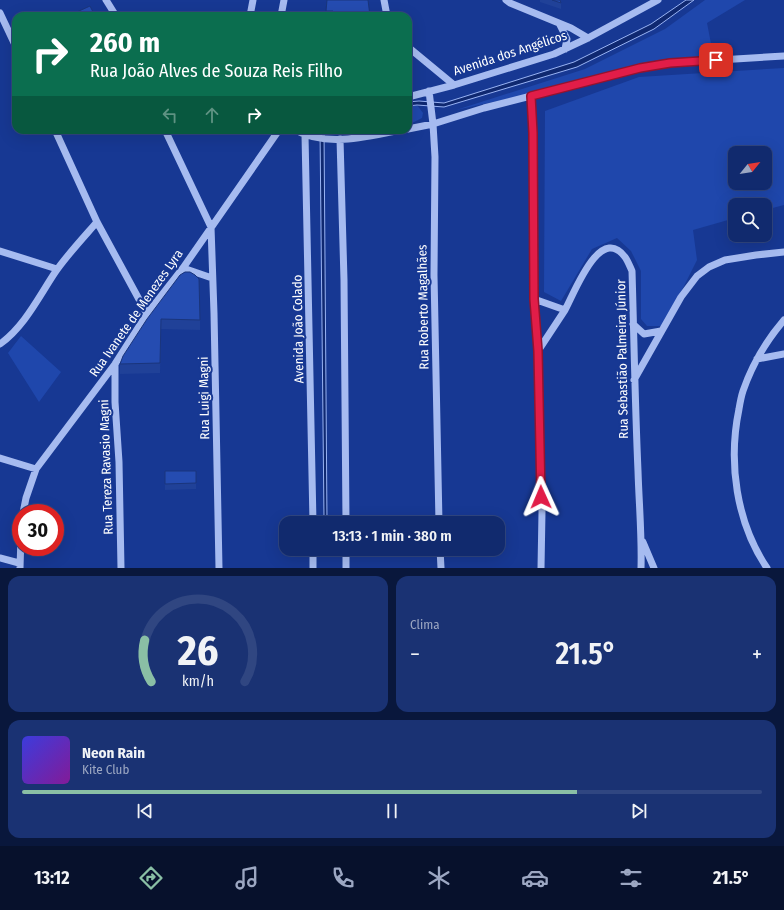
<!DOCTYPE html>
<html lang="pt">
<head>
<meta charset="utf-8">
<style>
	:root { --surface:#112a6e; --page:#1a3273; --text:#f1f3f6; --muted:#9ca7c2; --line:#304681; --accent:#8abfa5 }
	body { margin:0; font-family:"Fira Sans Condensed",sans-serif; background:var(--page); color:var(--text); height:100vh; display:flex; flex-direction:column; font-size:15px; white-space:nowrap }
	* { box-sizing:border-box; margin:0 }
	p { font-size:13px; color:var(--muted) }
	.icon { flex:none; width:22px; height:22px; fill:none; stroke:currentColor; stroke-width:2; stroke-linecap:round; stroke-linejoin:round }
	.map { position:relative; height:568px; overflow:hidden }
	.side { display:flex; flex-direction:column; gap:8px; padding:8px; background:#09173c; flex:1 }
	.side>* { flex:none }
	.banner { position:absolute; left:12px; top:12px; width:400px; height:122px; border-radius:12px; box-shadow:0 4px 16px #0002,0 0 0 1px var(--line); background:#0b6e4f; color:#fff; overflow:hidden }
	.needle { width:26px; rotate:60deg }
	.fabs { position:absolute; left:728px; top:146px; display:grid; gap:8px }
	.fabs a { display:grid; place-items:center; width:44px; height:44px; border-radius:8px; background:var(--surface); box-shadow:0 4px 16px #0002,0 0 0 1px var(--line); font-size:20px }
	.speed { position:absolute; left:12px; top:504px; display:flex; gap:8px; font-size:20px; font-weight:700; text-align:center }
	.speed>* { display:grid; place-content:center; width:52px; height:52px; border-radius:50%; background:var(--surface); box-shadow:0 4px 16px #0002,0 0 0 1px var(--line); line-height:1 }
	.speed .limit { border:6px solid #d22; background:#fff; color:#111 }
	.pin { position:absolute; display:grid; place-items:center; width:34px; height:34px; color:#fff; margin:-17px; border-radius:8px; box-shadow:0 2px 6px #0006 }
	.me { position:absolute; width:44px; margin:-22px; rotate:359deg; stroke-linejoin:round; filter:drop-shadow(0 0 3px #0008) }
	.turn { display:flex; align-items:center; gap:14px; height:84px; padding:0 12px; font-size:18px }
	.turn .icon { width:52px; height:52px; stroke-width:2.5 }
	.turn b { display:block; font-size:28px; line-height:34px }
	.lanes { display:flex; align-items:center; height:38px; padding:0 12px; background:#0003; justify-content:center; gap:20px; direction:ltr }
	.lanes .off { opacity:.35 }
	.big { font-size:30px; font-weight:600; line-height:1.1 }
	.side .card { flex:1; display:flex; flex-direction:column; justify-content:center; gap:6px; min-width:0; padding:0 14px; border-radius:12px; background:var(--page) }
	.side .dial { align-items:center; gap:0 }
	.dial svg { height:104px; overflow:visible; fill:none; stroke:var(--line); stroke-width:7; stroke-linecap:round; text-anchor:middle }
	.dial text { fill:var(--text); stroke:none }
	.song { display:flex; align-items:center; gap:12px }
	.cover { width:48px; height:48px; border-radius:6px; background:linear-gradient(135deg,hsl(240 70% 55%),hsl(290 70% 35%)) }
	.played { height:4px; border-radius:2px; background:linear-gradient(90deg,var(--accent) 75%,var(--line) 75%) }
	.keys { display:flex; justify-content:space-around; direction:ltr }
	.heat { display:flex; justify-content:space-between; align-items:center; font-size:22px; direction:ltr }
	.side .tiles { flex:1; display:grid; gap:8px; grid-template-columns:1fr 1fr }
	.card:last-child { grid-column:span 2 }
	.trip { position:absolute; left:279px; top:516px; width:226px; height:40px; border-radius:12px; background:var(--surface); box-shadow:0 4px 16px #0002,0 0 0 1px var(--line); font-weight:600; line-height:40px; text-align:center }
	.tab-bar { display:flex; height:64px; justify-content:space-around; align-items:center; background:#07112c; color:var(--muted) }
	.tab-bar .icon { width:28px; height:28px }
	.tab-bar .selected { color:var(--accent) }
	.tab-bar b { font-size:18px; color:var(--text) }
	.map>svg:first-child { display:block }
	.green { fill:#1f47ac; fill-rule:evenodd }
	.water { fill:#0f2870; stroke:#99b3f3 }
	.lines { fill:none; stroke-linecap:round; stroke-linejoin:round }
	.minor { stroke:#a6bbf0; stroke-width:7 }
	.wall { fill:#204198 }
	.building { fill:#254cb1; stroke:#1a357c }
	.route-casing { stroke:#92132f; stroke-width:10 }
	.route { stroke:#e11d48; stroke-width:7 }
	.labels { text-anchor:middle; dominant-baseline:central; stroke-width:4; stroke-linejoin:round; paint-order:stroke }
	.street-label { font-size:13px; fill:#fff; stroke:#173893 }
</style>
</head>
<body>
<div class="map">
<svg width="784" height="568" viewBox="0 0 784 568">
	<rect width="100%" height="100%" fill="#173893"/>
	<path class="green" d="M 705,0 L 745,0 L 707,23 L 713,54 L 456,110 L 585,69 L 665,29 Z
		M 784,68 L 784,205 L 765,210 L 765,205 L 735,205 L 735,218 L 693,230 L 697,260 L 664,326 L 647,326 L 641,319 L 641,271 L 631,251 L 617,238 L 592,249 L 561,301 L 544,292 L 545,111 L 639,77 ZM 735,153 L 765,153 L 765,183 L 735,183 Z
		M 417,105 L 423,113 L 422,118 L 408,125 L 408,106 Z
		M 21,336 L 61,372 L 39,402 L 8,353 Z"/>
	<path class="water" d="M 686,0 L 694,0 L 654,29 L 577,67 L 444,107 L 417,105 L 408,106 L 408,102 L 419,101 L 444,103 L 574,62 L 651,24 Z
		M 320,130 L 324,130 L 327,523 L 324,523 L 324,519 Z"/>
	<g class="lines">
		<path class="minor" d="M 106,0 L 116,16
			M 384,0 L 387,16
			M 506,0 L 510,3 L 571,28 L 588,38
			M 0,13 L 16,47
			M 250,16 L 253,0
			M 281,16 L 284,0
			M 560,25 L 567,39 L 565,49
			M 408,47 L 454,85
			M 429,91 L 433,124 L 435,157 L 434,275 L 439,523
			M 531,96 L 533,133 L 534,299 L 538,351 L 542,512 L 541,568
			M 408,97 L 454,85 L 554,54 L 588,38 L 658,0
			M 408,129 L 433,124 L 484,108 L 640,68 L 670,63 L 784,56
			M 55,130 L 97,222 L 147,314
			M 165,130 L 211,227 L 214,313 L 219,568
			M 295,130 C 328,148 367,136 401,130
			M 305,135 L 313,523
			M 340,139 L 344,280 L 346,523
			M 0,251 L 57,269
			M 183,268 L 212,278
			M 534,299 L 565,310 C 574,294 600,223 625,257 C 628,261 630,267 632,271 C 634,338 635,404 638,471 C 639,504 642,536 641,568
			M 633,324 L 644,334 L 661,331
			M 0,344 C 25,326 39,296 56,271 C 68,254 83,238 97,222
			M 538,351 L 565,310
			M 757,359 L 784,354
			M 115,365 L 115,402 L 119,462 L 121,568
			M 634,380 L 681,297 L 697,276 L 709,267 L 725,260 L 756,255 L 784,252
			M 0,458 L 36,469
			M 23,513 L 26,498 L 36,469 L 115,364 L 147,314 L 183,268 L 279,130
			M 643,542 L 654,568
			M 313,549 L 313,568
			M 346,549 L 346,568
			M 440,549 L 441,568
			M 0,558 L 19,563
			M 20,568 L 21,536
			M 767,568 C 736,522 728,462 739,409 C 740,403 741,397 743,391 C 752,365 766,341 784,320"/>
	</g>
	<path class="wall" d="M 540,0 L 560,0 L 561,3 L 561,9 L 540,2 Z
		M 326,11 L 370,16 L 326,16 Z
		M 180,275 L 200,320 L 200,330 L 161,329 L 160,373 L 120,374 L 120,364 Z
		M 165,471 L 196,471 L 196,489 L 165,490 Z"/>
	<path class="building" d="M 327,0 L 368,0 L 370,16 L 332,16 L 333,11 L 326,11 Z
		M 552,0 L 560,0 L 561,3 Z
		M 90,6 L 95,16 L 68,16 Z
		M 185,272 L 190,272 L 195,275 L 199,279 L 200,320 L 161,319 L 160,363 L 120,364 L 123,356 L 147,319 L 180,275 Z
		M 165,471 L 196,471 L 196,483 L 165,484 Z"/>
	<g class="lines">
		<g class="route-casing">
			<path id="route" d="M 541,497 L 538,351 L 534,299 L 533,133 L 531,96 L 640,68 L 670,63 L 716,60"/>
		</g>
		<use href="#route" class="route"/>
	</g>
	<g class="labels">
		<g class="street-label">
			<text transform="translate(510 53) rotate(-18)">Avenida dos Angélicos</text>
			<text transform="translate(423 307) rotate(-91)">Rua Roberto Magalhães</text>
			<text transform="translate(136 313) rotate(-55)">Rua Ivanete de Menezes Lyra</text>
			<text transform="translate(298 329) rotate(-91)">Avenida João Colado</text>
			<text transform="translate(622 359) rotate(-91)">Rua Sebastião Palmeira Júnior</text>
			<text transform="translate(204 398) rotate(-91)">Rua Luigi Magni</text>
			<text transform="translate(106 467) rotate(-92)">Rua Tereza Ravasio Magni</text>
		</g>
	</g>
</svg>
<div class="fabs">
<a><svg class="needle" viewBox="-14 -14 28 28"><path d="M0-13l5 13h-10z" fill="#e53935"/><path d="M0 13l5-13h-10z" fill="#9ca7c2"/></svg></a>
<a><svg class="icon" aria-label="search" viewBox="0 0 24 24"><circle cx="10" cy="10" r="6"/><path d="M15 15l6 6"/></svg></a>
</div>
<div class="speed"><div class="limit">30</div></div>
<div class="pin" style="left:716px;top:60px;background:#d93025"><svg class="icon" aria-label="arrive" viewBox="0 0 24 24"><path d="M6 21V4h12l-3 4 3 4H6"/></svg></div>
<svg class="me" style="left:541px;top:497px" viewBox="-20 -20 40 40"><path d="M0-17L14 15 0 8-14 15z" fill="#e11d48" stroke="#fff" stroke-width="4"/></svg>
<div class="trip">13:13 · 1 min · 380 m</div>
<div class="banner">
<div class="turn"><svg class="icon" aria-label="right" viewBox="0 0 24 24"><path d="M7 20v-9h11M14 6l5 5-5 5"/></svg><div><b>260 m</b>Rua João Alves de Souza Reis Filho</div></div>
<div class="lanes"><svg class="icon off" aria-label="left" viewBox="0 0 24 24"><path d="M17 20v-9H6M10 6l-5 5 5 5"/></svg><svg class="icon off" aria-label="ahead" viewBox="0 0 24 24"><path d="M12 20V5M6 11l6-6 6 6"/></svg><svg class="icon" aria-label="right" viewBox="0 0 24 24"><path d="M7 20v-9h11M14 6l5 5-5 5"/></svg></div>
</div>
</div>
<section class="side">
<div class="tiles">
<div class="card dial"><svg viewBox="0 0 100 80">
<path d="M14 69A42 42 0 1 1 86 69"/>
<path d="M14 69A42 42 0 0 1 9 37" stroke="#8abfa5"/>
<text x="50" y="56" font-size="32" font-weight="700">26</text>
<text x="50" y="72" font-size="11">km/h</text>
</svg></div>
<div class="card"><p>Clima</p>
<div class="heat"><a>−</a><b class="big">21.5°</b><a>+</a></div>
</div>
<div class="card">
<div class="song"><i class="cover"></i><div><b>Neon Rain</b><p>Kite Club</p></div></div>
<div class="played"></div>
<div class="keys"><svg class="icon" aria-label="previous" viewBox="0 0 24 24"><path d="M18 5L8 12l10 7zM5 5v14"/></svg><svg class="icon" aria-label="pause" viewBox="0 0 24 24"><path d="M8 5v14M16 5v14"/></svg><svg class="icon" aria-label="next" viewBox="0 0 24 24"><path d="M6 5l10 7-10 7zM19 5v14"/></svg></div>
</div>
</div>
</section>
<nav class="tab-bar">
<b>13:12</b>
<svg class="icon selected" aria-label="directions" viewBox="0 0 24 24"><path d="M12 3l9 9-9 9-9-9zM9 14v-3h6M13 9l2 2-2 2"/></svg>
<svg class="icon" aria-label="music" viewBox="0 0 24 24"><path d="M9 18V5l10-2v13"/><circle cx="6" cy="18" r="3"/><circle cx="16" cy="16" r="3"/></svg>
<svg class="icon" aria-label="phone" viewBox="0 0 24 24"><path d="M5 4h4l2 5-3 2q2 4 5 5l2-3 5 2v4C11 20 4 13 5 4z"/></svg>
<svg class="icon" aria-label="climate" viewBox="0 0 24 24"><path d="M12 3v18M4 7l16 10M4 17L20 7"/></svg>
<svg class="icon" aria-label="car" viewBox="0 0 24 24"><path d="M5 17H2v-5l4-1 3-4h7l3 4 3 1v5h-3M9 17h6M6 11h13"/><circle cx="7" cy="17" r="2"/><circle cx="17" cy="17" r="2"/></svg>
<svg class="icon" aria-label="filters" viewBox="0 0 24 24"><path d="M4 7h16M4 17h16"/><circle cx="9" cy="7" r="2"/><circle cx="15" cy="17" r="2"/></svg>
<b>21.5°</b>
</nav>
</body>
</html>
